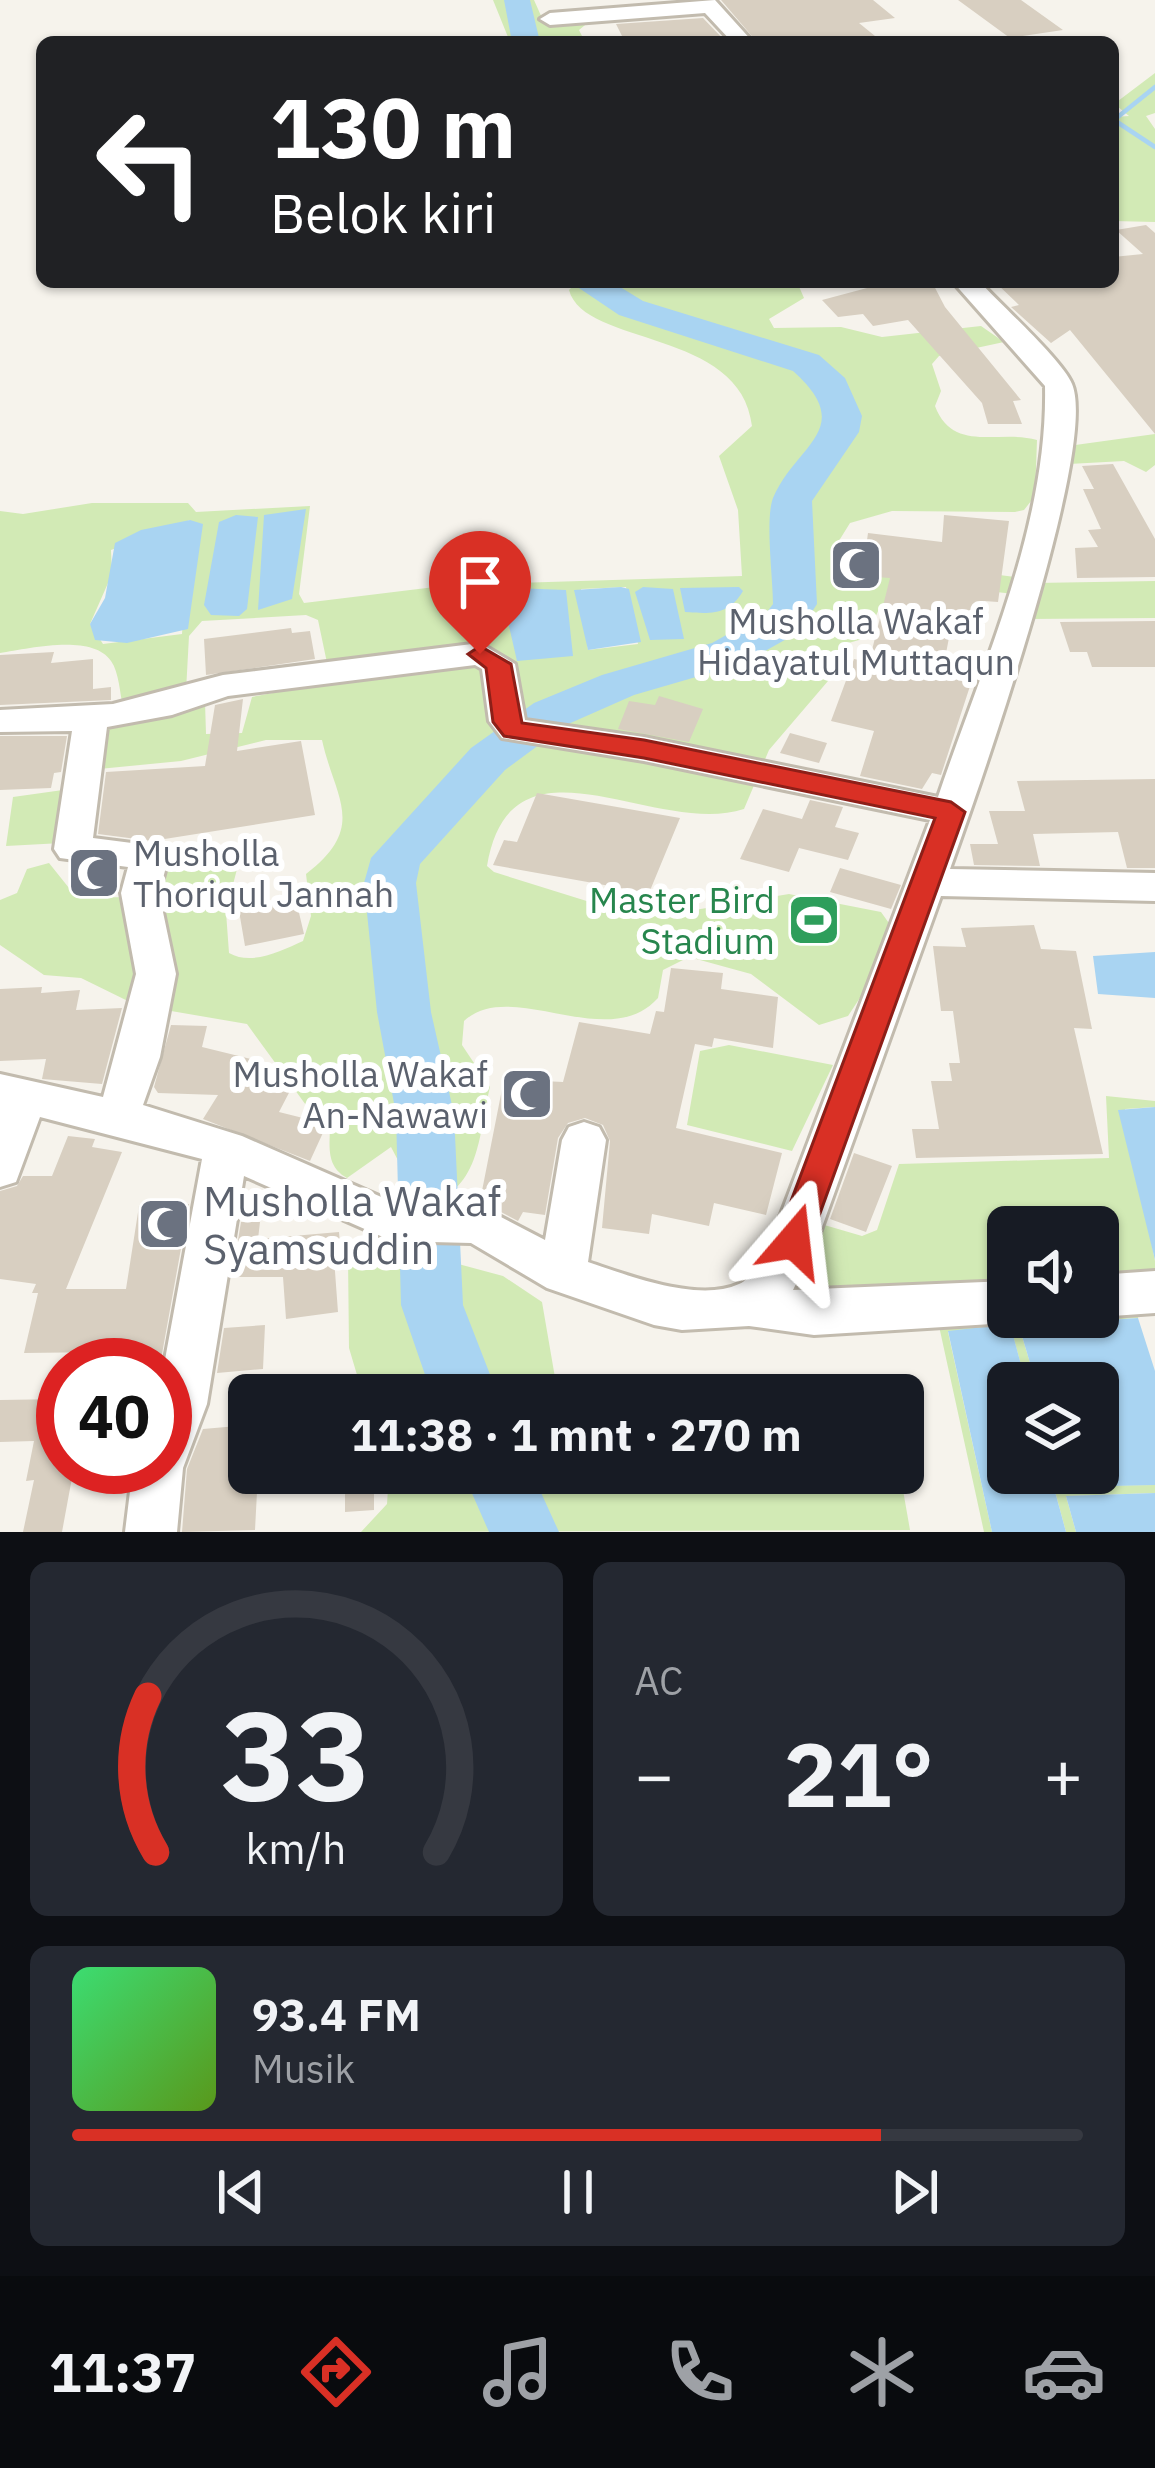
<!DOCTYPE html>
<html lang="id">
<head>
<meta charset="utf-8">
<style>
	:root { --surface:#171b24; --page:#242831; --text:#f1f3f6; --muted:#9ea1a6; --line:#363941; --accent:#d93025 }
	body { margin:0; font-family:"IBM Plex Sans",sans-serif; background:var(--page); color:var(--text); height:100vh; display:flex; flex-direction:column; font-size:45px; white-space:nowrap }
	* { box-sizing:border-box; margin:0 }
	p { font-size:39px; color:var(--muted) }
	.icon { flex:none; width:66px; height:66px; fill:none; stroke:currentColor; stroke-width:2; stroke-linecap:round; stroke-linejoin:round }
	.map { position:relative; height:1532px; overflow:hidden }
	.details { display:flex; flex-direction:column; gap:30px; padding:30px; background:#0d0f14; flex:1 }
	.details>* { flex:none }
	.banner { position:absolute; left:36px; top:36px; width:1083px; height:252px; border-radius:18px; box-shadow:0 3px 9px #0004; background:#202124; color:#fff; overflow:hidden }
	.tools { position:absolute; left:987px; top:1206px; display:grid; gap:24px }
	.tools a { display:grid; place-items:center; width:132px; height:132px; border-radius:18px; background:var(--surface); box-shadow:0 3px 9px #0004; font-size:60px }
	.speed { position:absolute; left:36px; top:1338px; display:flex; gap:24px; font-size:60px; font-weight:700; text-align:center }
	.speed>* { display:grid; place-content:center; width:156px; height:156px; border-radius:50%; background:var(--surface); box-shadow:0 3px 9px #0004; line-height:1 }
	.speed .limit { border:18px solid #d22; background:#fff; color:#111 }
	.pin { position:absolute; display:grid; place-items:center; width:102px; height:102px; color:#fff; margin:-123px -51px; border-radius:50% 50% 50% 0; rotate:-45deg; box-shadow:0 0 12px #0007 }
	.pin .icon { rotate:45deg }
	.me { position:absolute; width:132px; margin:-66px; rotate:17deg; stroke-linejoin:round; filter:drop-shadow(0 0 9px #0008) }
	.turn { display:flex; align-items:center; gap:42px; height:252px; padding:0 36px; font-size:54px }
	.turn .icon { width:156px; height:156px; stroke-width:2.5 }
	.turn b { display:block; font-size:84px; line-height:102px }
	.big { font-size:90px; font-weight:700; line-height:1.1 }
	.details .tile { flex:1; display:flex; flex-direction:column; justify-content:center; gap:18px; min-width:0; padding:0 42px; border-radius:18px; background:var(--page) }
	.details .dial { align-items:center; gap:0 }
	.dial svg { height:312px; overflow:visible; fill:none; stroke:var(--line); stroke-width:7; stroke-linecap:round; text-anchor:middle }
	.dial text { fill:var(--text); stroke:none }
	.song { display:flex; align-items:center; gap:36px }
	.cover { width:144px; height:144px; border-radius:18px; background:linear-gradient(135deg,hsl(140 70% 55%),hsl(90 70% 35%)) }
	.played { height:12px; border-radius:6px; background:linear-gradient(90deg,var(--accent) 80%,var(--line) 80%) }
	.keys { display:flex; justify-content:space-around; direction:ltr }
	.heat { display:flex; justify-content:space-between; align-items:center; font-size:66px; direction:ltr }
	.details .tiles { flex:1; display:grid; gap:30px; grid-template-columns:1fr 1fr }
	.tile:last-child { grid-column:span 2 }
	.trip { position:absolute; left:228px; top:1374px; width:696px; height:120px; border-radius:18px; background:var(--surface); box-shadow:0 3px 9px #0004; font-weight:700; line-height:120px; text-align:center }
	.dock { display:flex; height:192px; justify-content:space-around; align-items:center; background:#090b0e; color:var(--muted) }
	.dock .icon { width:84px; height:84px }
	.dock .selected { color:var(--accent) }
	.dock b { font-size:54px; color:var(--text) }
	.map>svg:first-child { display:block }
	.green { fill:#d2eab5; fill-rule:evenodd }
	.water { fill:#a9d4f2 }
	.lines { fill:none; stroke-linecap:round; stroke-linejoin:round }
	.stream { stroke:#a9d4f2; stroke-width:4.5 }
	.river { fill:#a9d4f2; fill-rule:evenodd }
	.building { fill:#d8cfc1 }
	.minor-casing { stroke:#c2bbae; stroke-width:6 }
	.minor { fill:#fff; fill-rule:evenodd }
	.route { fill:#d93025; stroke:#8d1f18; stroke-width:3 }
	.labels { text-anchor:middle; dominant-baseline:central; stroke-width:12; stroke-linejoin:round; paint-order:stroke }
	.worship-label { font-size:36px; fill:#5b616d; stroke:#fff }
	.leisure-label { font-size:36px; fill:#27864d; stroke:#fff; text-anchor:end }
	.near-worship-label { font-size:42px; fill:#5b616d; stroke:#fff; text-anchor:start }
</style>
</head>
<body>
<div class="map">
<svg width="1155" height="1532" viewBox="0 0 1155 1532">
	<rect width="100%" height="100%" fill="#f6f3ec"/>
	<path class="green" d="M 493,0 L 534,0 L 542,18 L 687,6 L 684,0 L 695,8 L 590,21 L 579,30 L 585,42 L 510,42 Z
		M 1155,73 L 1155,113 L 1146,116 L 1155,129 L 1155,222 L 1113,221 L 1113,117 L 1129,116 L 1117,106 L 1118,101 Z
		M 577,282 L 797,282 L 804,298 L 769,319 L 774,328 L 841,327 L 882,337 L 981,326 L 1004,342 L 939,356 L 932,364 L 941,391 L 935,406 C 953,454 1000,429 1037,440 L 1035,496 L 1024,510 L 1015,512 L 892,511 L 850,523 L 837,544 L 838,581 L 869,583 L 878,563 L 890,561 L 1015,577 L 1014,594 L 899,581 L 890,607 L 879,609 L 866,638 L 845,644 L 828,681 L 769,750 L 744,809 C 654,838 511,723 487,866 L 494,872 L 593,903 L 634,908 L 683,912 L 789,894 L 881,912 L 891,926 L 873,978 L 848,1016 L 819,1025 L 751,974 L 689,957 L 663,970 L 658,998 C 608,1054 511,977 464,1021 L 462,1045 L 490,1087 C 478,1136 481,1194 421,1204 L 391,1147 L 347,1178 C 325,1166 330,1145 330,1123 L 311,1112 L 247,1024 L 136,1005 L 81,978 L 44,975 L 0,945 L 0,900 L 17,893 L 27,869 L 49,863 L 77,898 L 129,897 L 150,856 C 183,845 215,835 237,869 L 226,912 L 229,953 C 252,966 281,951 303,941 L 311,916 L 306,874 C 368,826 335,799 322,740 L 266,740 L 181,761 L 99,769 L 95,729 L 205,702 L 206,734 L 242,733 L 252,697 L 331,682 L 318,620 L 306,615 L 202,621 L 189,636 L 186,691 L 123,707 C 120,694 119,672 111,661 C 92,633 28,649 0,653 L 0,511 L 23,514 L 92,503 L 188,503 L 196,512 L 310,506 L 299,594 L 304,603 L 451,585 L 742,576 L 738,510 L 719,456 L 752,426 C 741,328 584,347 569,290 ZM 190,520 L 182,634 L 103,644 L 90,624 L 112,574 L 111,550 ZM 626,587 L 638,644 L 588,650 L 581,589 Z
		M 1155,434 L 1155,465 L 1146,472 L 1124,461 L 1069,464 L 1068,446 Z
		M 1155,581 L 1155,618 L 1028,619 L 1035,583 Z
		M 70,789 L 62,843 L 6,846 L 13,797 Z
		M 729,1045 L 833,1065 L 792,1151 L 687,1125 L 700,1051 Z
		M 1106,1096 L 1155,1101 L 1155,1107 L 1125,1109 L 1155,1261 L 1155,1300 L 1140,1302 L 1138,1318 L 1019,1326 L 1036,1383 L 1026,1383 L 1010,1325 L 948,1332 L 992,1532 L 984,1532 L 939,1326 L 874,1333 L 869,1311 L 811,1293 L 798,1276 L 821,1224 L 862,1236 L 877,1230 L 899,1164 L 1109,1158 ZM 1008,1227 L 1098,1227 L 1098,1317 L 1008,1317 Z
		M 384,1244 L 503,1276 L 542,1302 L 558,1395 L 363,1395 L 349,1348 L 348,1258 L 361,1248 Z
		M 389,1473 L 666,1473 L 741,1493 L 814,1490 L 877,1473 L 900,1473 L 910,1530 L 361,1532 L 387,1504 Z
		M 1050,1473 L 1063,1473 L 1068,1486 L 1155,1485 L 1155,1493 L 1066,1496 L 1076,1532 L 1066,1532 Z"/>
	<path class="water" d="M 306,509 L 292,599 L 258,610 L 264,515 Z
		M 236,515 L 258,517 L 247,609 L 239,616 L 211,615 L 204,605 L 219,522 Z
		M 190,520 L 203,524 L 188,629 L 127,643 L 95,640 L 90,624 L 105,598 L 115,543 L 141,530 Z
		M 621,587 L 629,589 L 641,642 L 588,650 L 574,590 Z
		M 643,587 L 673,589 L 684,639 L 650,640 L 635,592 Z
		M 739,587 L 743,591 C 729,615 712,614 685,612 L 680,588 Z
		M 514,588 L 566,590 L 573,656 L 517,661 L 501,591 Z
		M 1155,952 L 1155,998 L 1098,994 L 1093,956 Z
		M 1155,1107 L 1155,1260 L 1118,1110 Z
		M 1138,1318 L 1155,1371 L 1155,1485 L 1067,1487 L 1063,1473 L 1098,1473 L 1098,1383 L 1036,1383 L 1019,1326 Z
		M 1010,1324 L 1026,1383 L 1008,1383 L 1008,1473 L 1050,1473 L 1066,1532 L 992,1532 L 948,1331 Z
		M 1155,1493 L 1155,1532 L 1076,1532 L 1066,1496 Z"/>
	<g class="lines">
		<path class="stream" d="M 1155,87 L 1114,120 L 1155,147"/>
		<path class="river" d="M 504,0 L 530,0 L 540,42 L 512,42 Z
			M 570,282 L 612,282 L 643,301 L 819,355 L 845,378 L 862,416 L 859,432 L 812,501 L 817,604 L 799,632 L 744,663 L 634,695 L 566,725 L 505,770 L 420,864 L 416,883 L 431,1012 L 454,1114 L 463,1305 L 498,1395 L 432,1395 L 401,1305 L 396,1114 L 377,1012 L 364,883 L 371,858 L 471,748 L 534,703 L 602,675 L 712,643 L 767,612 L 773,604 C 773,579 765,519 773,498 C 796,444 858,429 793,371 L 619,315 Z
			M 463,1473 L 532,1473 L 559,1532 L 489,1532 Z"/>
	</g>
	<path class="building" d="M 721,0 L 873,0 L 895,18 L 859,23 L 875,36 L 860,39 L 864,42 L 757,42 Z
		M 958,0 L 1021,0 L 1063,30 L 1010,38 Z
		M 703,18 L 726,42 L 625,42 L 616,24 Z
		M 1146,225 L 1155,233 L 1155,434 L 1070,330 L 1051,343 L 1011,307 L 1019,305 L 995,282 L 1113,282 L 1113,257 L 1143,254 L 1116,230 Z
		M 864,282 L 932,282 L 945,307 L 1021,400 L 1013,401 L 1022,424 L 988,424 L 982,403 L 908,320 L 873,326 L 863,314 L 838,317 L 822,300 L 867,288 Z
		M 1113,464 L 1155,539 L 1155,577 L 1077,578 L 1075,548 L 1098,547 L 1088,530 L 1101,529 L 1083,489 L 1094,489 L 1082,466 Z
		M 944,515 L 1009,521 L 998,602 L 984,601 L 981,621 L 953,617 L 942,674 L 972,680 L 941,775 L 932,773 L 922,789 L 860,776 L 874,731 L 831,721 L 854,659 L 869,662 L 890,578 L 862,576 L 868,533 L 942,542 Z
		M 1155,621 L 1155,667 L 1092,667 L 1087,652 L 1070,652 L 1060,622 Z
		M 291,628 L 292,633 L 310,631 L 315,659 L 206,675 L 204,639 Z
		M 54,652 L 51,663 L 93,659 L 93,689 L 111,687 L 111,700 L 0,705 L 0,655 Z
		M 659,696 L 703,709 L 689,742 L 618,729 L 629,701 L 655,705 Z
		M 243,699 L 237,751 L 301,741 L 315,815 L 152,841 L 98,834 L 106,772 L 205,766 L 215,705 Z
		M 790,733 L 827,743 L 819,763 L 780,753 Z
		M 0,736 L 67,736 L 61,772 L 54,773 L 51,788 L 0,790 Z
		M 1155,779 L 1155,868 L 1127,868 L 1118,832 L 1033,834 L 1040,866 L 974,865 L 970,844 L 998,844 L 989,811 L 1025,811 L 1017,781 Z
		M 537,793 L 680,818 L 649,893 L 493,865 L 504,840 L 517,842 Z
		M 810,800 L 843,807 L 835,827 L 859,833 L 848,860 L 799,848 L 789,872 L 740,859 L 763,809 L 802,819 Z
		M 77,865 L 116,870 L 112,889 L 71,891 Z
		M 840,868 L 901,885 L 891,909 L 830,892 Z
		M 296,900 L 304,934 L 245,946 L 239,911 Z
		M 1034,925 L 1041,949 L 1076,951 L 1092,1029 L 1074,1028 L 1103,1154 L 916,1158 L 912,1129 L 939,1129 L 931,1081 L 952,1081 L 949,1063 L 960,1063 L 953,1011 L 941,1011 L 933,946 L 966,947 L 961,928 Z
		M 671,968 L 723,973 L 721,989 L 778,997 L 773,1048 L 714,1038 L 712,1047 L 695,1044 L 676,1128 L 782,1153 L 766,1215 L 714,1203 L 709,1226 L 652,1214 L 649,1234 L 602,1228 L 610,1141 L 603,1125 L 585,1118 L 568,1123 L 558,1138 L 545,1215 L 523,1212 L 518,1221 L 480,1201 L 504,1079 L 563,1082 L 579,1022 L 650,1034 L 656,1011 L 664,1012 Z
		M 42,987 L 41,993 L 80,990 L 76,1010 L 122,1008 L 102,1084 L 42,1079 L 46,1059 L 0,1061 L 0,989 Z
		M 171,1025 L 207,1026 L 202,1047 L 259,1061 L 253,1072 L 264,1075 L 261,1079 L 292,1087 L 279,1112 L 327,1124 L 310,1161 L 203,1119 L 218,1095 L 158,1093 L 154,1087 Z
		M 68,1136 L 95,1139 L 92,1147 L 122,1152 L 66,1289 L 126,1289 L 139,1206 L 189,1204 L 160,1365 L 102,1365 L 104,1352 L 24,1353 L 38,1293 L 32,1293 L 36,1284 L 0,1279 L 0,1191 L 17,1186 L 23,1176 L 52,1176 Z
		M 854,1153 L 892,1166 L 866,1232 L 830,1219 Z
		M 241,1222 L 260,1222 L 258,1239 L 339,1232 L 341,1257 L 334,1258 L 338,1312 L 286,1319 L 283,1277 L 232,1277 Z
		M 265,1325 L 263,1369 L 217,1373 L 224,1328 Z
		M 724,1374 L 728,1395 L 661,1395 L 661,1380 Z
		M 63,1399 L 63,1467 L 74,1467 L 62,1532 L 23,1532 L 34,1480 L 26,1481 L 34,1441 L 0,1442 L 0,1400 Z
		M 249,1425 L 247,1473 L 258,1473 L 255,1530 L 182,1532 L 187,1469 L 203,1429 Z
		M 345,1473 L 374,1473 L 374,1510 L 345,1512 Z"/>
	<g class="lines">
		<g class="minor-casing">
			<path id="minor" d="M 715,0 L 753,42 L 732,42 L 705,13 L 550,25 L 540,19 L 550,13 Z
				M 953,282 L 980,282 C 1000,304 1063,361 1072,384 C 1099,447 978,791 950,869 L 1155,873 L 1155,901 L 941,896 L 817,1241 L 793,1290 L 1008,1281 L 1008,1317 L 1024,1317 L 1008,1323 L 814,1335 L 749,1326 L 682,1330 L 654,1325 L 547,1288 L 471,1243 L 392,1241 L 244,1176 L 207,1404 L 183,1468 L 177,1532 L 125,1532 L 133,1467 L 165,1467 L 164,1365 L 202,1159 L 40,1117 L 16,1182 L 0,1187 L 0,1074 L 103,1097 L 136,974 L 121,893 L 128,867 L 60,858 L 54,849 L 72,731 L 0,732 L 0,710 L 113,704 L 223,675 L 480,643 L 515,664 L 525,720 L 644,737 L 938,797 C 982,666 1048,526 1045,386 ZM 475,665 L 482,669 L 489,721 L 502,738 L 644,761 L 930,820 L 772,1238 C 764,1253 756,1277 739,1284 C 698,1303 627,1275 588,1262 L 606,1140 L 599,1127 L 584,1122 L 569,1127 L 562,1140 L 545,1240 L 478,1205 L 395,1203 L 242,1136 L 143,1105 L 160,1057 L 176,974 L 159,893 L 169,856 L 163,847 L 93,838 L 107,727 L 172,715 L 228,696 Z
				M 1155,1271 L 1155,1313 L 1098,1317 L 1098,1275 Z"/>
		</g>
		<use href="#minor" class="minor"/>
	</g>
	<path class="route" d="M 480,646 L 511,664 L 522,723 L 644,740 L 951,802 L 965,812 L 806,1252 L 794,1256 L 781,1252 L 776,1241 L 935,818 L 644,758 L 504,736 L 493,722 L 486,668 L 468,654 Z"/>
	<defs>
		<g id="mosque-square" transform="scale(2.7)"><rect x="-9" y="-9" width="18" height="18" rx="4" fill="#6b7280" stroke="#fff"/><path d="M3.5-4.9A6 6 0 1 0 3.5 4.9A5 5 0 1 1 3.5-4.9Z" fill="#fff"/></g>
		<g id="stadium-square" transform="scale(2.7)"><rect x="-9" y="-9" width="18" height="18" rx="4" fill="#2e9e5b" stroke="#fff"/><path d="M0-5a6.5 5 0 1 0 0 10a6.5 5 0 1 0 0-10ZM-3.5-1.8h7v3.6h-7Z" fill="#fff"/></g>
	</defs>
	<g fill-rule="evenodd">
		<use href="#mosque-square" x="856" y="565"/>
		<use href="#mosque-square" x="94" y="873"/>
		<use href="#stadium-square" x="814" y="920"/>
		<use href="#mosque-square" x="527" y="1094"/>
		<use href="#mosque-square" x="164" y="1224"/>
	</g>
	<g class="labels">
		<g class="worship-label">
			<text x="856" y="620">Musholla Wakaf<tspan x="856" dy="41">Hidayatul Muttaqun</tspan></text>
			<text x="133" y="852" text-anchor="start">Musholla<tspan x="133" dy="41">Thoriqul Jannah</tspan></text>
			<text x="488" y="1073" text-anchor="end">Musholla Wakaf<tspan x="488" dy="41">An-Nawawi</tspan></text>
		</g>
		<g class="leisure-label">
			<text x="775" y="899">Master Bird<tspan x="775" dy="41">Stadium</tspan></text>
		</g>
		<g class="near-worship-label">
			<text x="203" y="1200">Musholla Wakaf<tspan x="203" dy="48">Syamsuddin</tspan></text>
		</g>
	</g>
</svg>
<div class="tools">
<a><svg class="icon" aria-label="sound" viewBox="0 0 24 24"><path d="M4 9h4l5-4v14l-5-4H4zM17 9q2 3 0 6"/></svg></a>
<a><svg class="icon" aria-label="layers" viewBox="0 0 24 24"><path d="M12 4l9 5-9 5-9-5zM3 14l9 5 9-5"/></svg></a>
</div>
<div class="speed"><div class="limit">40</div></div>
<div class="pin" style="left:480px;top:654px;background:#d93025"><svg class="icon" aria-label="arrive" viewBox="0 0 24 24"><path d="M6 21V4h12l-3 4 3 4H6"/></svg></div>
<svg class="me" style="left:794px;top:1241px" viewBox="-20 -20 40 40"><path d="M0-17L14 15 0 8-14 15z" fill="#d93025" stroke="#fff" stroke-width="4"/></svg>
<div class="trip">11:38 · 1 mnt · 270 m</div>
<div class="banner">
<div class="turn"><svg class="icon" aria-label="left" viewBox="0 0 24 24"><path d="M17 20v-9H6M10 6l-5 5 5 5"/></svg><div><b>130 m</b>Belok kiri</div></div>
</div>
</div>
<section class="details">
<div class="tiles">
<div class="tile dial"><svg viewBox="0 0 100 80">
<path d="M14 69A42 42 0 1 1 86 69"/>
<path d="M14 69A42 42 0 0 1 12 29" stroke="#d93025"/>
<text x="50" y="56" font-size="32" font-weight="700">33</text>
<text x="50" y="72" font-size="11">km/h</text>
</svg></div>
<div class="tile"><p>AC</p>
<div class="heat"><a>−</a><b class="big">21°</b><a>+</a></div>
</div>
<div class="tile">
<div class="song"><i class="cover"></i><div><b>93.4 FM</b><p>Musik</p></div></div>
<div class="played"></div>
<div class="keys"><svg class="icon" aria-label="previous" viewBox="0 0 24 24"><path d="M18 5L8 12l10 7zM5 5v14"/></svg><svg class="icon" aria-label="pause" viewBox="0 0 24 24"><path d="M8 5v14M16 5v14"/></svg><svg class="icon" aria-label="next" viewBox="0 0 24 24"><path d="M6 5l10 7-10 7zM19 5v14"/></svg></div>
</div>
</div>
</section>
<nav class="dock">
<b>11:37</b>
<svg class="icon selected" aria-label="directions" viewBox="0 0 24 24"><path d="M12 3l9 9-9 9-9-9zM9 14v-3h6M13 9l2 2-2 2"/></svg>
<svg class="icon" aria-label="music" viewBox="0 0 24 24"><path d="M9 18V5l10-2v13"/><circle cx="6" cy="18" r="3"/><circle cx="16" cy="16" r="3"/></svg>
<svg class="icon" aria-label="phone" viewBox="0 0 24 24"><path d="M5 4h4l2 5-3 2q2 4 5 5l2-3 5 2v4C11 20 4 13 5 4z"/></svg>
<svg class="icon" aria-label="climate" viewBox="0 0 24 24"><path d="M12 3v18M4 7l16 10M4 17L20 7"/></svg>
<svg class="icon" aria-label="car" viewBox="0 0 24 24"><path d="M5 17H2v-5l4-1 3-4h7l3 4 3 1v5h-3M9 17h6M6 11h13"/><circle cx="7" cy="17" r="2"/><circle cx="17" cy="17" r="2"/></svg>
</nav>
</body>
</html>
